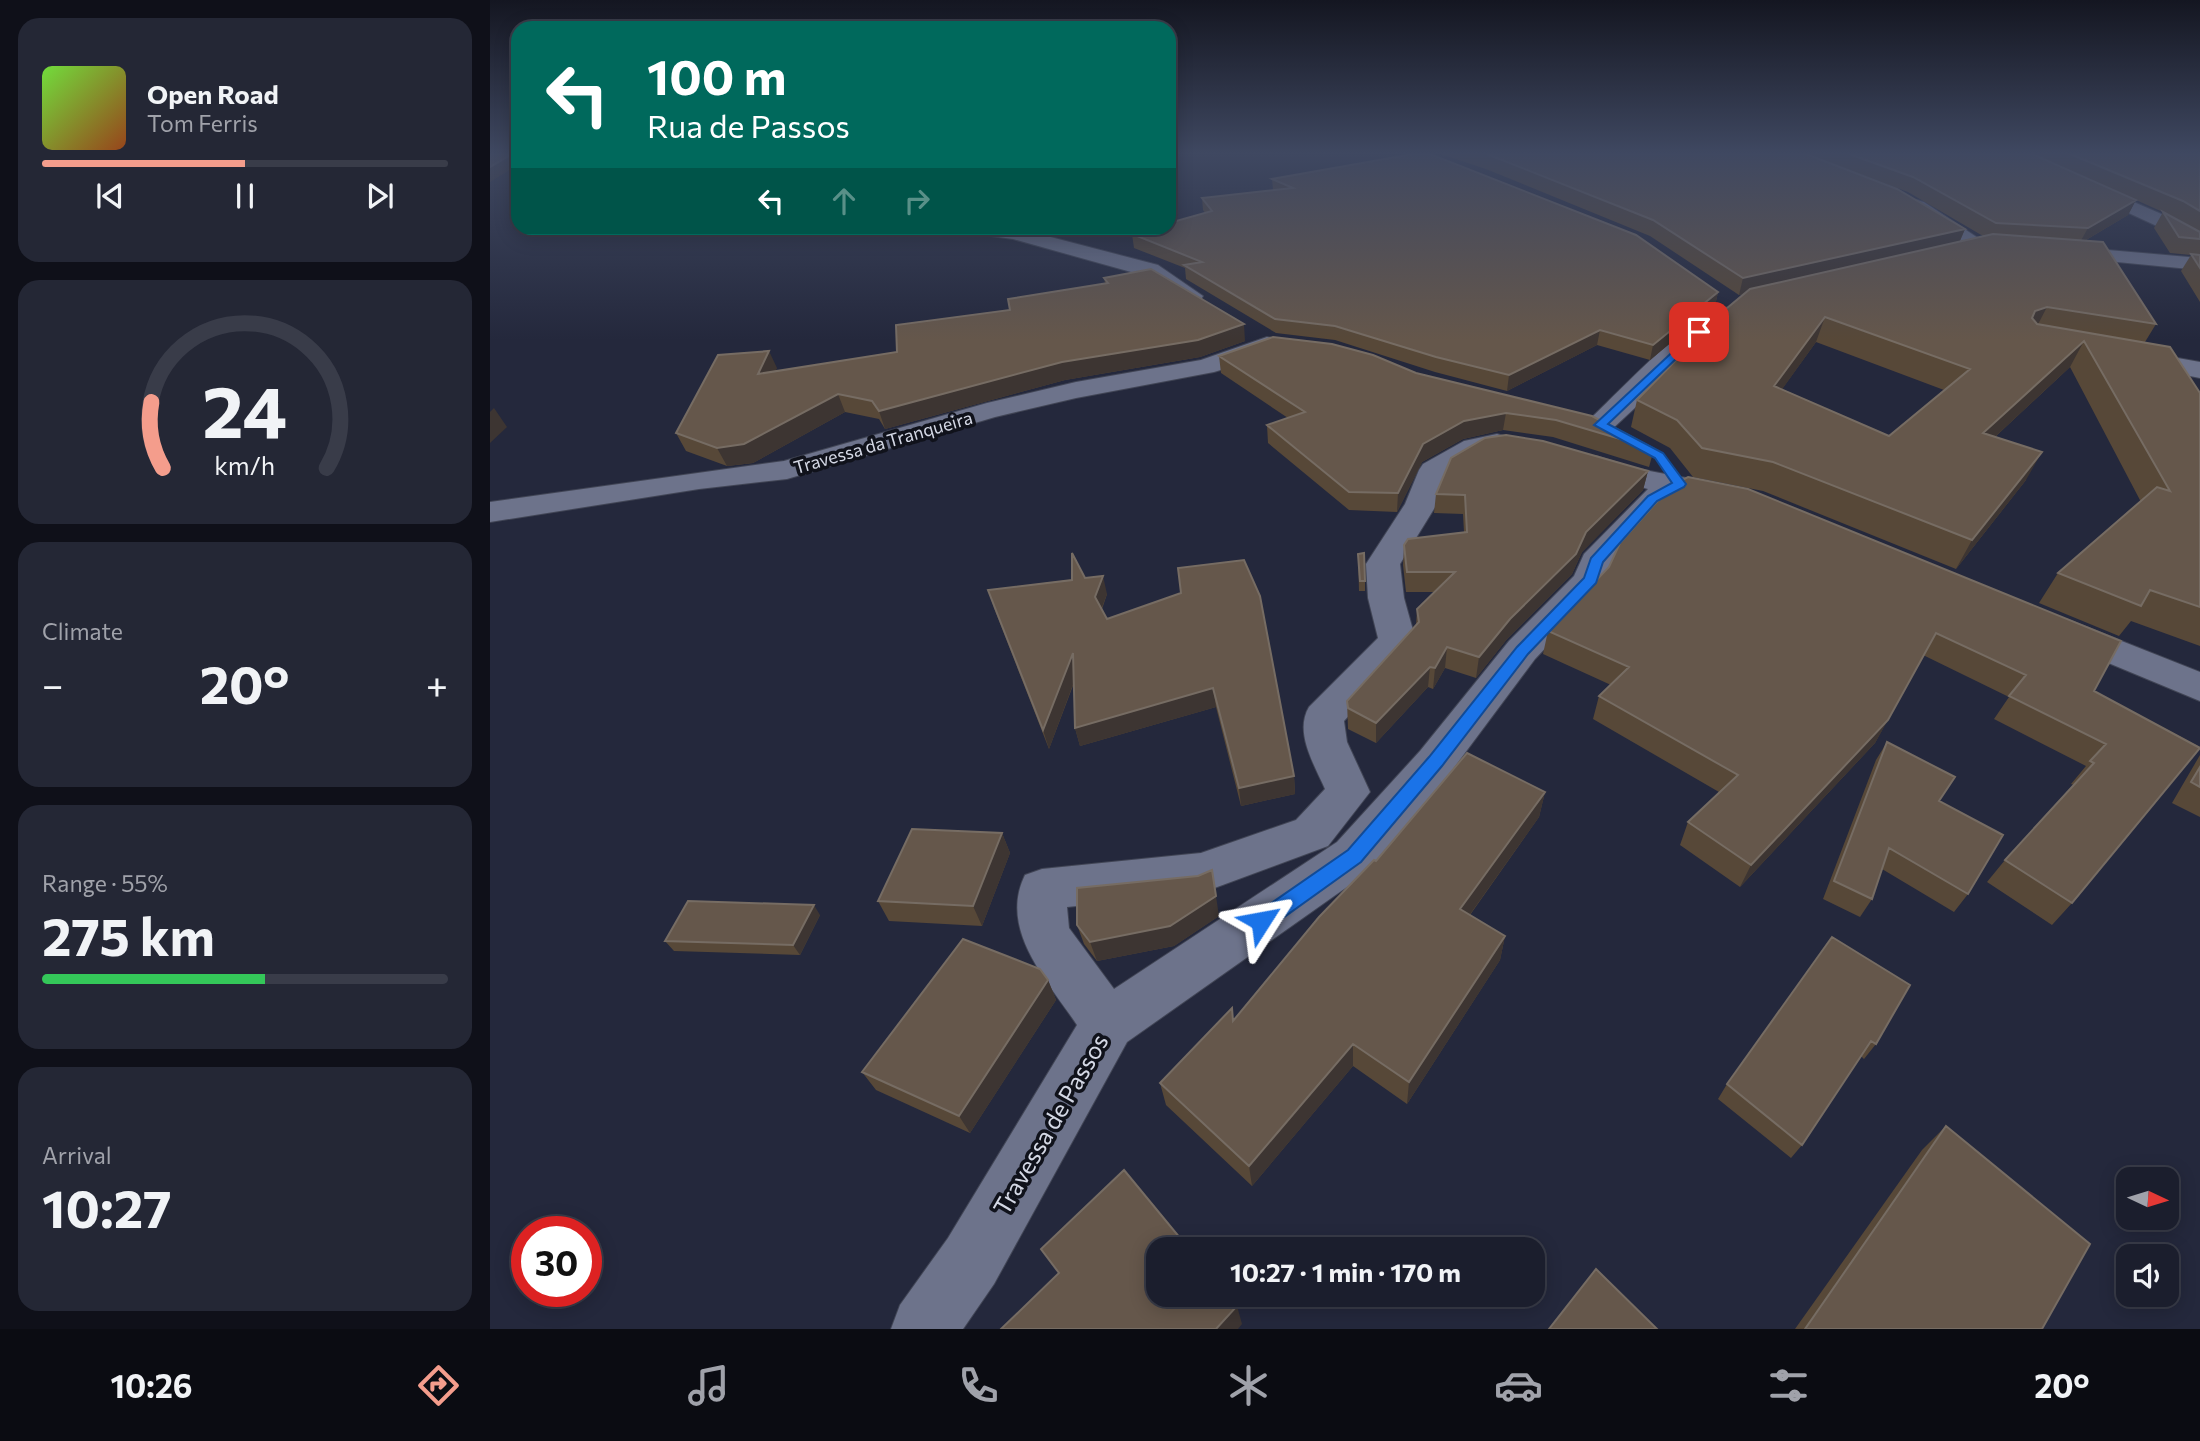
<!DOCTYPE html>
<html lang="en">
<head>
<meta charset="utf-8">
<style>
	:root { --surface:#1b1e2d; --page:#242735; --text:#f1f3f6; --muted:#a0a2aa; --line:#393c49; --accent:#f49d8c }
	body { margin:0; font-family:Commissioner,sans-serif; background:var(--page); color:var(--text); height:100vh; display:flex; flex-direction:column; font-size:26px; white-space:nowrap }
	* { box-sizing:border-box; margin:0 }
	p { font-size:23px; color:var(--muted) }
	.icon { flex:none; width:38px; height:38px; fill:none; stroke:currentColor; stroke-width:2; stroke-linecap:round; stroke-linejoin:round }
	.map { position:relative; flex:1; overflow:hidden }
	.drawer { display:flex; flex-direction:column; gap:18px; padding:18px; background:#0f1019; width:490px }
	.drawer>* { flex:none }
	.banner { position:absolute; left:21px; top:21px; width:665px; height:214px; border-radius:21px; box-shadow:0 4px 18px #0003,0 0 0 2px var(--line); background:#00695c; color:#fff; overflow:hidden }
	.needle { width:46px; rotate:94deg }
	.fabs { position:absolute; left:1626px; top:1167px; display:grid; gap:14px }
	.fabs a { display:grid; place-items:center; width:63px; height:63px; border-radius:14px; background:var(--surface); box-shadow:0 4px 18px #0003,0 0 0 2px var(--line); font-size:35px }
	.speed { position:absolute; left:21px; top:1216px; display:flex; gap:14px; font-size:35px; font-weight:700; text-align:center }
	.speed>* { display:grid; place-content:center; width:91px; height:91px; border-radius:50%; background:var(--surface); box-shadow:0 4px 18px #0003,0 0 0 2px var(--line); line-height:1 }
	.speed .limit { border:10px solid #d22; background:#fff; color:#111 }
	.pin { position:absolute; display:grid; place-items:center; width:60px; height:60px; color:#fff; margin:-30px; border-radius:14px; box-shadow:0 4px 10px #0006 }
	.me { position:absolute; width:77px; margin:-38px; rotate:56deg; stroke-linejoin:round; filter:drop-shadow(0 0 5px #0008) }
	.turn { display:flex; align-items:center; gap:24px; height:147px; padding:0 21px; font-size:32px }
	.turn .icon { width:91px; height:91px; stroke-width:2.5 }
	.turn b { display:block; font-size:49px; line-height:60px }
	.lanes { display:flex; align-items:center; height:66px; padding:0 21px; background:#0003; justify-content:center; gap:35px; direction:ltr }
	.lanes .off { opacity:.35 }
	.big { font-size:52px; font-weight:700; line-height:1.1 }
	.drawer .widget { flex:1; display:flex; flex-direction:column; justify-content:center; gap:10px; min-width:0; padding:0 24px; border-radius:21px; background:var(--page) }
	.drawer .dial { align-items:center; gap:0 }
	.dial svg { height:182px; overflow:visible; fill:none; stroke:var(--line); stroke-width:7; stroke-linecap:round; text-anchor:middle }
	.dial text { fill:var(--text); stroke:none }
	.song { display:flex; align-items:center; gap:21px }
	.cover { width:84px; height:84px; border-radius:10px; background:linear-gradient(135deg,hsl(100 70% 55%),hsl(20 70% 35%)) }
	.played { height:7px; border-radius:4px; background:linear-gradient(90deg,var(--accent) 50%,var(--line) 50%) }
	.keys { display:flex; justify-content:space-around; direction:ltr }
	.heat { display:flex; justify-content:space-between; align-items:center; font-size:38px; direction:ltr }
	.charge { height:10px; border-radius:5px; background:linear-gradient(90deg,#34c759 55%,var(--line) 0) }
	.trip { position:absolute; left:656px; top:1237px; width:399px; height:70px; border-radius:21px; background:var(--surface); box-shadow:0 4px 18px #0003,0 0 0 2px var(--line); font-weight:700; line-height:70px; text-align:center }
	.menu { display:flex; height:112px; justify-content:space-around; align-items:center; background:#0b0c12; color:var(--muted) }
	.menu .icon { width:49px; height:49px }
	.menu .selected { color:var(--accent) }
	.menu b { font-size:32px; color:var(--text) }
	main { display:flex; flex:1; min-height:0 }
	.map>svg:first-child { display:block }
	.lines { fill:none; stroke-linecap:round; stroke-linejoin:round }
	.minor-casing { stroke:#414555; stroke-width:2 }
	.minor { fill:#6d738b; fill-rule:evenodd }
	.wall { fill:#574838; fill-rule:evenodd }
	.shaded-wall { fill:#3d3532 }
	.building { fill:#65574b; stroke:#766c63; stroke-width:2; fill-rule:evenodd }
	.route { fill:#1a73e8; stroke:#114b97; stroke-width:2 }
	.labels { text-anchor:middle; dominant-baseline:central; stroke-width:7; stroke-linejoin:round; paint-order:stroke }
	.far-street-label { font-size:18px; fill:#d4d8e5; stroke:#10121b }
	.near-street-label { font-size:24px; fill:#d4d8e5; stroke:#10121b }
</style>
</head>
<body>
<main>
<section class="drawer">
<div class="widget">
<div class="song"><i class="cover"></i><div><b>Open Road</b><p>Tom Ferris</p></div></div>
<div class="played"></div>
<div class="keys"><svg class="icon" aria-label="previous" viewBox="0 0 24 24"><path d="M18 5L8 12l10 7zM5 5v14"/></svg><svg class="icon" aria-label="pause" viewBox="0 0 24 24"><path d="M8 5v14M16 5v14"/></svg><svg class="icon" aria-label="next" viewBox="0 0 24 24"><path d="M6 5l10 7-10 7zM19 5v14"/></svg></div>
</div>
<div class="widget dial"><svg viewBox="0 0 100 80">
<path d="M14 69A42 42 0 1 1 86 69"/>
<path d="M14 69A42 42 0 0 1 9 40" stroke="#f49d8c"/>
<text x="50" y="56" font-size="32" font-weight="700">24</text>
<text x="50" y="72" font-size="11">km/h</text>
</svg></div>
<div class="widget"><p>Climate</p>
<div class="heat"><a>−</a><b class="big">20°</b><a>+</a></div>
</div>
<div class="widget"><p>Range · 55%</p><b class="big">275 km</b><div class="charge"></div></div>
<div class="widget"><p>Arrival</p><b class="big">10:27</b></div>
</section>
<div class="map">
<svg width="1710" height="1329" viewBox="0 0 1710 1329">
	<rect width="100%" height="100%" fill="#24283c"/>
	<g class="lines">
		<g class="minor-casing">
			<path id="minor" d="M 1511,154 L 1533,154 L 1683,219 L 1710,236 L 1710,251 L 1669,227 Z
				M 1427,200 L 1434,202 L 1503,248 L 1493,254 L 1486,252 L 1420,210 L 1418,206 Z
				M 469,228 L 526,228 L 668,265 L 713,296 L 710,301 L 694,301 L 652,275 L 523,239 L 472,232 Z
				M 1572,246 L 1710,258 L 1710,270 L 1565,256 L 1562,252 L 1565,248 Z
				M 1234,307 L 1242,309 L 1246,314 L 1120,431 L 1110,433 L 1100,431 L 1096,425 L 1100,419 C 1129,392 1200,315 1234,307 Z
				M 777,337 L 786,339 L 789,344 L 767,359 L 724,372 L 586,398 L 505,417 L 297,479 L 209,489 L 0,522 L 0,502 L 294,461 L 497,403 L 586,382 L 711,360 Z
				M 1643,350 L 1710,362 L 1710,378 L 1634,363 L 1630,358 L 1634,353 Z
				M 1007,434 L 1017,437 L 1022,443 L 1017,449 L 992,454 L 957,475 L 947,504 L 910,564 L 914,598 L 926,641 L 854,721 L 857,742 L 880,792 L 838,846 L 711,893 L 577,907 L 579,928 L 624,989 L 847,842 L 930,751 L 1019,641 L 1084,576 L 1094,554 L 1158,489 L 1095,471 L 1091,465 L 1095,459 L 1106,456 L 1144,468 L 1238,486 L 1249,488 L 1254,495 L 1249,502 L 1238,504 L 1192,496 L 1174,506 L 1122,564 L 1112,588 L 1045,659 L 960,773 L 881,870 L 637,1042 L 504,1284 L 473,1329 L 401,1329 L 410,1305 L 458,1238 L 587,1025 C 558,981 508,930 535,875 L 552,869 L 711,853 L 806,820 L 835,789 C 824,764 804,732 819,707 L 888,638 L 878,598 L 876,564 L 915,504 L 929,470 L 933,464 L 974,441 Z
				M 1576,619 L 1710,672 L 1710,701 L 1563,640 L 1557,631 L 1563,622 Z"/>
		</g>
		<use href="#minor" class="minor"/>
	</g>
	<path class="wall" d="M 951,154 L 1710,154 L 1710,302 L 1691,271 L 1701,255 L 1680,253 L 1664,228 L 1673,212 L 1698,225 L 1684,217 L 1646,200 L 1638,215 L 1596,240 L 1666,324 L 1655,342 L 1710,393 L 1710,646 L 1641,621 L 1629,636 L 1549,603 L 1568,573 L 1651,502 L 1580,367 L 1505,437 L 1536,480 L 1466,569 L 1273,491 L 1203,477 L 1180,448 L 1141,427 L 1147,400 L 1192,354 L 1195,343 L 1254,294 L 1249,295 L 1160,236 L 996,169 ZM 1340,163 L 1418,192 L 1493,236 L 1470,241 L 1475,229 ZM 1326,342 L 1454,390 L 1399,436 L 1292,389 Z
		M 782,179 L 1228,292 L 1225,306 L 1160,360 L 1107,345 L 1017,391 L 945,372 L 845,340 L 786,333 L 696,279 L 695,268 L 644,248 L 642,234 L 715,213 L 713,210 L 712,198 L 783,190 Z
		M 614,278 L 755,341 L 710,357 L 575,380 L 395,429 L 389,419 L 355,412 L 263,463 L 237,466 L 196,451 L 186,433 L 287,368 L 285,371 L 407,352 L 520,310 L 615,283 Z
		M 729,356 L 926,373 L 1164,449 L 1159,467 L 1063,437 L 1013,430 L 973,439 L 932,462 L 907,512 L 859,510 L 778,443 L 777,425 L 798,418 L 731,373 Z
		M 1158,471 L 1153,490 L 1092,552 L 1082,574 L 1017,639 L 986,678 L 955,668 L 943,689 L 938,687 L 886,743 L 858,729 L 857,701 L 926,626 L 927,609 L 944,592 L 916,592 L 913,565 L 914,545 L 974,532 L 973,514 L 944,513 L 946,494 Z
		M 1181,486 L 1604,691 L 1710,747 L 1582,903 L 1562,925 L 1497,882 L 1515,860 L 1584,785 L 1581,784 L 1596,766 L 1504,719 L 1519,697 L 1433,655 L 1385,743 L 1250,887 L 1190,845 L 1198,822 L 1229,792 L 1103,719 L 1109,696 L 1121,685 L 1053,654 L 1058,631 L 1119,567 Z
		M 868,554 L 875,581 L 875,591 L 869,591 Z
		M 595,578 L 617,594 L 612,609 L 617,619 L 691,593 L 804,776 L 805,794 L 751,806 L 726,707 L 590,746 L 585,728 L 584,683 L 559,749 L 504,608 L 498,590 Z
		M 1397,742 L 1449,801 L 1478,894 L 1464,912 L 1392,869 L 1382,899 L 1370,917 L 1333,899 L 1386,760 Z
		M 1710,755 L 1710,817 L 1682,803 Z
		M 1055,792 L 1049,817 L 980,915 L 1015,936 L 1010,960 L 917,1104 L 863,1066 L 762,1186 L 676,1105 L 670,1083 L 744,1020 L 886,861 Z
		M 512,833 L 520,853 L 492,926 L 399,921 L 388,901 Z
		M 330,915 L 310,955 L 184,951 L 175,941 Z
		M 729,916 L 684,946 L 607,961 L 594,944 L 587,925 Z
		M 1342,937 L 1386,1044 L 1374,1059 L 1371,1056 L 1312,1145 L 1301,1158 L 1228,1099 L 1237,1084 Z
		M 558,980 L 566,1000 L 480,1133 L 386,1090 L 372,1072 Z
		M 1456,1126 L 1552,1329 L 1305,1329 L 1432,1150 Z"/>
	<path class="shaded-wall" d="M 22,154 L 28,154 L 28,165 L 0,182 L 0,167 Z
		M 1646,200 L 1638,215 L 1589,244 L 1598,228 Z
		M 1475,229 L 1468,245 L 1249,295 L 1253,278 Z
		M 1228,292 L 1225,306 L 1160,360 L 1163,345 Z
		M 1557,307 L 1544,332 L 1533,336 L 1545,311 Z
		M 1335,317 L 1326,342 L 1275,413 L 1284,386 Z
		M 754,324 L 755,341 L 710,357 L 575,380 L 395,429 L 389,411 L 572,362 Z
		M 1110,330 L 1107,345 L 1017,391 L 1019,375 Z
		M 1594,341 L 1580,367 L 1479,461 L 1493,433 Z
		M 279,351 L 287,368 L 276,392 L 268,374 Z
		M 348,394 L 355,412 L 263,463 L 237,466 L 227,448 Z
		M 4,408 L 17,427 L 0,443 L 0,412 Z
		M 1016,413 L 1013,430 L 973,439 L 932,462 L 907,512 L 908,493 L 933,444 L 974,421 Z
		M 1552,452 L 1536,480 L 1466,569 L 1482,540 Z
		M 1158,471 L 1153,490 L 1092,552 L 1082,574 L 1017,639 L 986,678 L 989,657 L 1020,619 L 1096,532 Z
		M 613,576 L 617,594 L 609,615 L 605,597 Z
		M 957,647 L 955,668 L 943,689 L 945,668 Z
		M 583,653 L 588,671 L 559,749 L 553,730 Z
		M 940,667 L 938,687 L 886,743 L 886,723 Z
		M 723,688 L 726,707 L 590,746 L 585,728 Z
		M 1398,720 L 1385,743 L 1250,887 L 1261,865 Z
		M 804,776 L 805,794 L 751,806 L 749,788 Z
		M 1055,792 L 1049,817 L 966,934 L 970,909 Z
		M 512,833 L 520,853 L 492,926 L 483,906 Z
		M 722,870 L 729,916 L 684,946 L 607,961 L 600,942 Z
		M 324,905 L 330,915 L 310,955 L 303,945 Z
		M 1015,936 L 1010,960 L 917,1104 L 919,1082 Z
		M 558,980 L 566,1000 L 480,1133 L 469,1116 Z
		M 863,1044 L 863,1066 L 762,1186 L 759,1166 Z
		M 747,1306 L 752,1324 L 748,1329 L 726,1329 Z"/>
	<path class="building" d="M 0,154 L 22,154 L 0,167 Z
		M 923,154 L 940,154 L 1146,235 L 1228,292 L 1163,345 L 1110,330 L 1019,375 L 946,357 L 845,326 L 785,319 L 694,265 L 712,262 L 642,234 L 665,228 L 679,228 L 679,223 L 722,211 L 712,198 L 803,188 L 782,179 Z
		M 997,154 L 1316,154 L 1407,189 L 1475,229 L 1253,278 L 1163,220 Z
		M 1359,154 L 1542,154 L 1646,200 L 1598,228 L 1506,223 L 1423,177 Z
		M 1580,154 L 1710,154 L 1710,211 L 1693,201 Z
		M 1673,212 L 1710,232 L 1710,239 L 1689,237 Z
		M 1503,234 L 1613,242 L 1666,324 L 1557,307 L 1545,311 L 1542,318 L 1547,324 L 1680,347 L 1710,393 L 1710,607 L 1660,590 L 1651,606 L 1568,573 L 1667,487 L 1680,491 L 1594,341 L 1493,433 L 1552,452 L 1482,540 L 1283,462 L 1212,448 L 1187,420 L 1147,400 L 1201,345 L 1195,343 L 1260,289 ZM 1335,317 L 1480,369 L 1399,436 L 1284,386 Z
		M 1701,254 L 1710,255 L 1710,268 Z
		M 661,269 L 754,324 L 708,340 L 572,362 L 389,411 L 382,401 L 348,394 L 254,444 L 227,448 L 186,433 L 228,355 L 279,351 L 268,374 L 407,352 L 406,325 L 520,310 L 518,299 L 618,283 L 614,278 Z
		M 783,337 L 842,344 L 883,355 L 926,373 L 1102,416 L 1164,449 L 1066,420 L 1016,413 L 974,421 L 933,444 L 908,493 L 859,492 L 777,425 L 815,412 L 729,356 Z
		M 1016,435 L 1053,441 L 1158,471 L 1096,532 L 1086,554 L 1020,619 L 989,657 L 957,647 L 945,668 L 940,667 L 886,723 L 858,708 L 857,701 L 929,622 L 927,609 L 965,572 L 917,572 L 914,545 L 918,539 L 977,532 L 975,495 L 946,494 L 961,458 L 995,438 Z
		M 1198,477 L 1258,489 L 1631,641 L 1604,691 L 1710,748 L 1582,903 L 1515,860 L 1604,763 L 1600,761 L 1616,744 L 1519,696 L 1536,675 L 1446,633 L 1398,720 L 1261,865 L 1198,822 L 1248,775 L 1109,696 L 1139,667 L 1058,631 L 1119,567 L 1130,543 L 1181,486 Z
		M 582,553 L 595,578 L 613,576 L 605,597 L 617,619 L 691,593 L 688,568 L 754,560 L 770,596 L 804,776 L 749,788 L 723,688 L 585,728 L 583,653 L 553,730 L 498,590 L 582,580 Z
		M 874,553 L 875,581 L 870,581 L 868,554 Z
		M 1397,742 L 1465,777 L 1449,801 L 1513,835 L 1478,894 L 1399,848 L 1382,899 L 1344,881 Z
		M 977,753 L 1055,792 L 970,909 L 1015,936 L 919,1082 L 863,1044 L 759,1166 L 670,1083 L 742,1008 L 743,1021 L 829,917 L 884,860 L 886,861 Z
		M 1710,767 L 1710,787 L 1701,782 Z
		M 422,829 L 512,833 L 483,906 L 388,901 Z
		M 722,870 L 726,896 L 680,926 L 600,942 L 587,925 L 587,888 L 708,876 Z
		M 198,901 L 324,905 L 303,945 L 175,941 Z
		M 1342,937 L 1420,985 L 1386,1044 L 1381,1041 L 1312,1145 L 1237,1084 Z
		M 473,939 L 550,969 L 558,980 L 469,1116 L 372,1072 Z
		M 1456,1126 L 1600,1244 L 1552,1329 L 1315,1329 Z
		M 634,1170 L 700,1250 L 668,1250 L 668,1295 L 738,1295 L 747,1306 L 726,1329 L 511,1329 L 569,1273 L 551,1249 Z
		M 1106,1269 L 1167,1329 L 1059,1329 Z"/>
	<linearGradient id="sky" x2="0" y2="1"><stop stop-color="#141621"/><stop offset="0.45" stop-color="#3f4861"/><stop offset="1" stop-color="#3f4861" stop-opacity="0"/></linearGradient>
	<rect width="1710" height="340" fill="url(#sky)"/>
	<path class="route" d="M 1206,330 L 1214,332 L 1118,424 L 1173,453 L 1196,484 L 1194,487 L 1167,501 L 1113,562 L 1106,583 L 1038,654 L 952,766 L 871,862 L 779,928 L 771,930 L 764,928 L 761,921 L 764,915 L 858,850 L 939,757 L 1027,647 L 1094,578 L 1101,558 L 1158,496 L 1182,483 L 1165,458 L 1104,425 Z"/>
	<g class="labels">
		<g class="far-street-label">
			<text transform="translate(393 442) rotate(-16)">Travessa da Tranqueira</text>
		</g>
		<g class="near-street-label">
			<text transform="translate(560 1124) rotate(-60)">Travessa de Passos</text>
		</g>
	</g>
</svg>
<div class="fabs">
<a><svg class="needle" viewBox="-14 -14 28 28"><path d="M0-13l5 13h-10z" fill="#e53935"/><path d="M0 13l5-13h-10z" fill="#a0a2aa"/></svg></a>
<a><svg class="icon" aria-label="sound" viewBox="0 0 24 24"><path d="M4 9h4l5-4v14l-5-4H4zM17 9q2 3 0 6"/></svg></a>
</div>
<div class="speed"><div class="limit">30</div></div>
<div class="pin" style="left:1209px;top:332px;background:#d93025"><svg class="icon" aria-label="arrive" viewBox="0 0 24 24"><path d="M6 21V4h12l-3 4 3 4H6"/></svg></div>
<svg class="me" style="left:771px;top:921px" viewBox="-20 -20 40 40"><path d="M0-17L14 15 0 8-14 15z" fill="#1a73e8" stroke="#fff" stroke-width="4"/></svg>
<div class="trip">10:27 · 1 min · 170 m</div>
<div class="banner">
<div class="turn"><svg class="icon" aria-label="left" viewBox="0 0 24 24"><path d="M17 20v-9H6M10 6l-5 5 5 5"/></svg><div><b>100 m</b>Rua de Passos</div></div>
<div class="lanes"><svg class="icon" aria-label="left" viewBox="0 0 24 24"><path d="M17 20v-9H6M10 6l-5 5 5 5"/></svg><svg class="icon off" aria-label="ahead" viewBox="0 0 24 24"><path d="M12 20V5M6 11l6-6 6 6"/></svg><svg class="icon off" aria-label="right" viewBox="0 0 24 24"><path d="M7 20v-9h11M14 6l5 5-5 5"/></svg></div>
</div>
</div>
</main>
<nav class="menu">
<b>10:26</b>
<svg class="icon selected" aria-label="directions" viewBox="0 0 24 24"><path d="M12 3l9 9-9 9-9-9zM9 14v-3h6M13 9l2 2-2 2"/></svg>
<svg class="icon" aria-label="music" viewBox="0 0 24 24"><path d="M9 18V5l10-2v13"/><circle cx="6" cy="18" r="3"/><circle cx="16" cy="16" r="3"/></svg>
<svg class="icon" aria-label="phone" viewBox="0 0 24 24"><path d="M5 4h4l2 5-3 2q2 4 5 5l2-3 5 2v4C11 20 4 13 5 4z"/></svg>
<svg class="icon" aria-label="climate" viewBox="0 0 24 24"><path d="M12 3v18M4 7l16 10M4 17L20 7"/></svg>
<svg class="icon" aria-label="car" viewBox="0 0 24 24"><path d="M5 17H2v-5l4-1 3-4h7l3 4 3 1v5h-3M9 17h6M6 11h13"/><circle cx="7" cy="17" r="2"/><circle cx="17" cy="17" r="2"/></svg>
<svg class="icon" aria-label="filters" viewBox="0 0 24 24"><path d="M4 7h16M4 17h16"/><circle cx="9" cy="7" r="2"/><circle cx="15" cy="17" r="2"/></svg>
<b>20°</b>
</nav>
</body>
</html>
